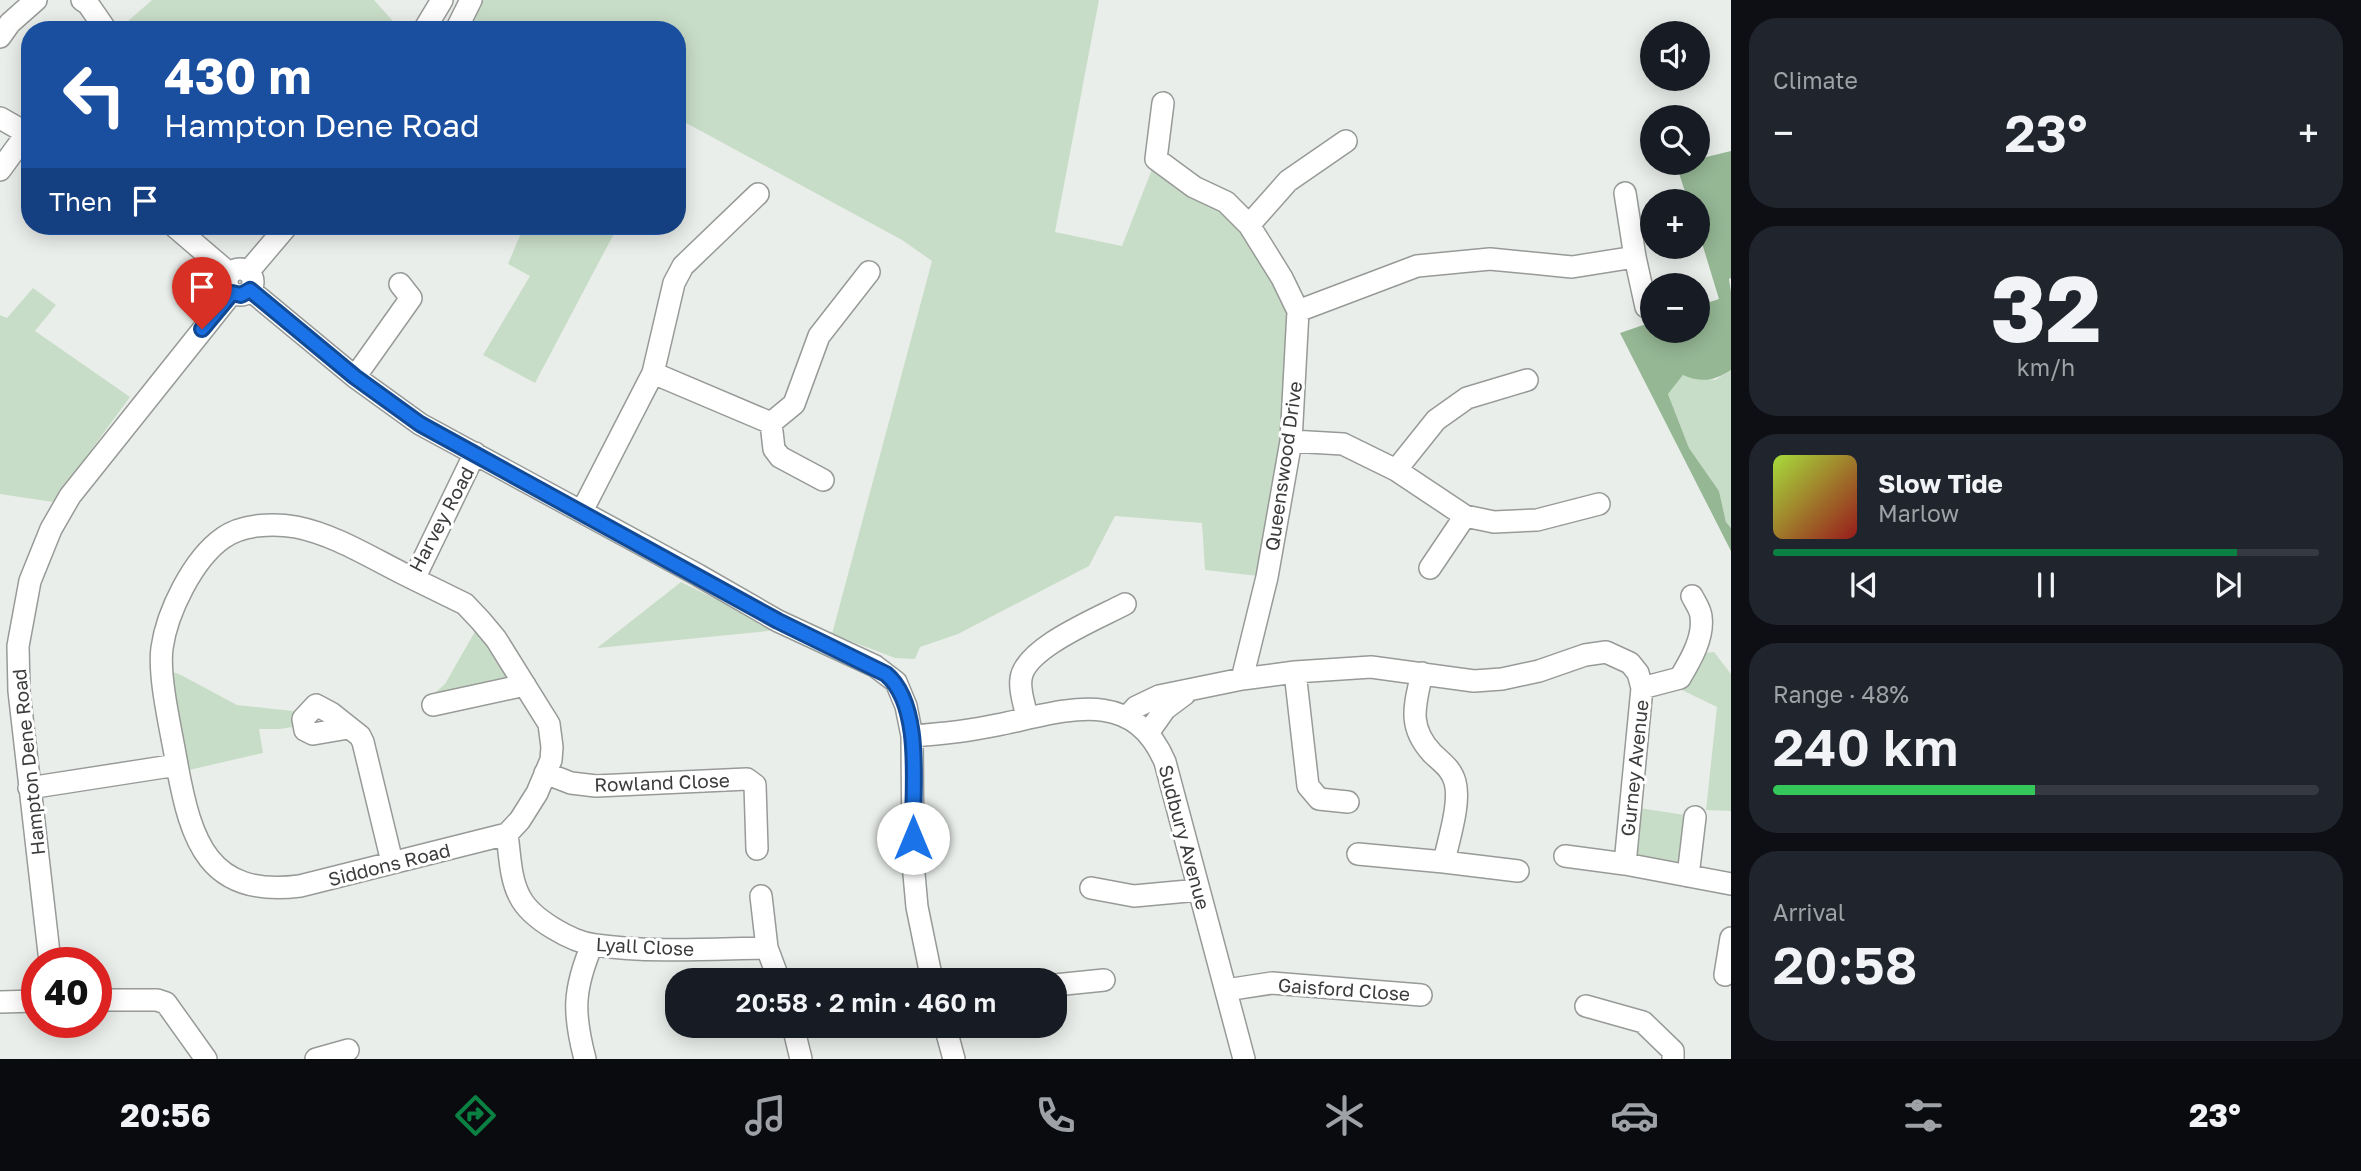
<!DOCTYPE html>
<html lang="en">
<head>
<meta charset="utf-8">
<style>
	:root { --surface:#171b24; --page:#20242c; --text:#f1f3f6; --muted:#9ea1a6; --line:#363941; --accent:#0b8043 }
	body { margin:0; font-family:"Golos Text",sans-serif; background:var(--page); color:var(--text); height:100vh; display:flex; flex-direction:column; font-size:26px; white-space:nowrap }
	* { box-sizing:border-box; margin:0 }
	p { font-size:23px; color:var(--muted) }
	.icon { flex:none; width:38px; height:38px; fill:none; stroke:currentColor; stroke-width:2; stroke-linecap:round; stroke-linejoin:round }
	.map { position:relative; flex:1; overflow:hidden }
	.details { display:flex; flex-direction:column; gap:18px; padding:18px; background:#0d0f14; width:630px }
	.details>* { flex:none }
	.top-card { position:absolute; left:21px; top:21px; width:665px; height:214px; border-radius:28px; box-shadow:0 4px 18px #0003; background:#1a4fa0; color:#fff; overflow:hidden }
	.tools { position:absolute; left:1640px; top:21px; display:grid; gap:14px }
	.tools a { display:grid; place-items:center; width:70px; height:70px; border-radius:50%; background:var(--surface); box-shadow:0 4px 18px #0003; font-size:35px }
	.speed { position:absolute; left:21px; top:947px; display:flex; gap:14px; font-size:35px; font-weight:700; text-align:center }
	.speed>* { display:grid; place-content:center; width:91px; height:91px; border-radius:50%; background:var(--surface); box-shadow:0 4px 18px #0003; line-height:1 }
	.speed .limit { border:10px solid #d22; background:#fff; color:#111 }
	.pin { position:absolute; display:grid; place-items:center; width:60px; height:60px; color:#fff; margin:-72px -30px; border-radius:50% 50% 50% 0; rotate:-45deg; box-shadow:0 0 7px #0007 }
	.pin .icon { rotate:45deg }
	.me { position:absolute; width:77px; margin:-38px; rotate:0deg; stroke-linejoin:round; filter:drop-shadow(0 0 5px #0008) }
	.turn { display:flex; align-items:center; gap:24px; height:147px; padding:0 28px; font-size:32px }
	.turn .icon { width:91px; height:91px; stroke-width:2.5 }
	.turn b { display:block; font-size:49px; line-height:60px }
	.then { display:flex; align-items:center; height:66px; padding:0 28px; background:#0003; gap:14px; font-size:26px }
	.big { font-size:52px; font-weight:600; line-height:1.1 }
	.details .card { flex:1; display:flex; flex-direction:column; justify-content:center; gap:10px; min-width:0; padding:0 24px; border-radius:28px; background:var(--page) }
	.details .dial { align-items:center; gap:0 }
	.dial b { font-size:91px; line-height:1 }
	.song { display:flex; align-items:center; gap:21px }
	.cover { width:84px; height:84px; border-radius:10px; background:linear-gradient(135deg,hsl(80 70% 55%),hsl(0 70% 35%)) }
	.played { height:7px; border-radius:4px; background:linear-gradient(90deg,var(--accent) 85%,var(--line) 85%) }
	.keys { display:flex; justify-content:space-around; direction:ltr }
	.heat { display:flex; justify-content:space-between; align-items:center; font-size:38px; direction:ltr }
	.charge { height:10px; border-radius:5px; background:linear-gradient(90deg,#34c759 48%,var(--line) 0) }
	.trip { position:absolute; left:665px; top:968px; width:402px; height:70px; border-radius:28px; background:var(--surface); box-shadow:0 4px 18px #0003; font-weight:600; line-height:70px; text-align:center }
	.tab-bar { display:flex; height:112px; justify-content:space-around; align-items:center; background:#090b0e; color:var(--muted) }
	.tab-bar .icon { width:49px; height:49px }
	.tab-bar .on { color:var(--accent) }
	.tab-bar b { font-size:32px; color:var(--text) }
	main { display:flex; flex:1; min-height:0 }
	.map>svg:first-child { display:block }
	.green { fill:#c8ddc7 }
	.forest { fill:#95b794 }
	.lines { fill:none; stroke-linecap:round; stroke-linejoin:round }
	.minor-casing { stroke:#979a97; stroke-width:24 }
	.minor { stroke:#fff; stroke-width:21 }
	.route-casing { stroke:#114b97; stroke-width:18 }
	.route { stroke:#1a73e8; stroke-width:12 }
	.labels { text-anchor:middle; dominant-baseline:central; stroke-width:6; stroke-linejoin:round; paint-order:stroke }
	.street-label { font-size:19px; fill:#3b3d3b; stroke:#fff }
</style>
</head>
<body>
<main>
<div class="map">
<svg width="1731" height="1059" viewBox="0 0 1731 1059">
	<rect width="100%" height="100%" fill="#eaeeea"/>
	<path class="green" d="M 152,0 L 374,0 L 401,30 L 118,30 Z
		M 482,0 L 1099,0 L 1055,232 L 1122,246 L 1156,159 L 1226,202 L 1298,311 L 1267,577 L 1205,570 L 1202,523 L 1115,516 L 1089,566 L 958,634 L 920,647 L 915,659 L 895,658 L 832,634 L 932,261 L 902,240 L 677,118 L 677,30 L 470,30 Z
		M 524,226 L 618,226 L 535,383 L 483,355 L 530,276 L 508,264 Z
		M 33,288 L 56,305 L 35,331 L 130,397 L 53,502 L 0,494 L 0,315 L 7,318 Z
		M 1731,370 L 1731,528 L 1726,522 L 1719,491 L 1689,448 L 1668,394 L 1683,375 L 1715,380 Z
		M 681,582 L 778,630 L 597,648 Z
		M 481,621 L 525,685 L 433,705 L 422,704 L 445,684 Z
		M 1714,652 L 1731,674 L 1731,811 L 1706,810 L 1717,707 L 1661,680 L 1695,654 Z
		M 162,668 L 181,675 L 237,705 L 301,712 L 304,725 L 280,729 L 259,729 L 263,753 L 189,770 Z
		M 1639,808 L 1685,815 L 1678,863 L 1631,856 Z"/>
	<path class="forest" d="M 1731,151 L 1731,278 L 1729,279 L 1731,292 L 1731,370 C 1714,381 1702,383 1683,375 L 1668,394 L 1689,448 L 1719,491 L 1726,522 L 1731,528 L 1731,551 L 1620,333 L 1652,322 L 1652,331 L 1698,331 L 1698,306 L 1719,299 L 1698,230 L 1698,201 L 1688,201 L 1676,164 L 1698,163 L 1698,159 Z"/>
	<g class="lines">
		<g class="minor-casing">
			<path id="minor" d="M 82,0 L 88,4 L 106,30
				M 424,30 L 442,0
				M 456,30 L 471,0
				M 0,37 L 10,23 L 36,0
				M 1163,103 L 1156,159 L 1194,187 L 1226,202 L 1249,225 L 1282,278 L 1298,311 L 1291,441 L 1267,577 L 1242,679
				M 0,118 L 30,135
				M 0,170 L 27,133
				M 1625,193 L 1635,257 L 1646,307
				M 1249,225 L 1288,181 L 1346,141
				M 174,226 L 229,273
				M227 282a13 13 0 1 1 26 0a13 13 0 1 1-26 0Z
				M 248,272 L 287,226
				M 250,290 L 355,377 L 420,424 L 698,575 L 778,621 L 875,666 L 896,682 L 906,706 L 912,736 L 913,863 L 917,907 L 932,980
				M 1298,311 L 1417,266 L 1490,259 L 1572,267 L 1635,257
				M 653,373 L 771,423 L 794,404 L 819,336 L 869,272
				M 355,377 L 411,298 L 400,284
				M 771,423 L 774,449 L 780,457 L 823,480
				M 1291,441 L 1343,444 L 1396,470 L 1465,516 L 1494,522 L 1537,520 L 1599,504
				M 1396,470 L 1436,420 L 1467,398 L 1527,380
				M 582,511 L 653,373 L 674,283 L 683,266 L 758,194
				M 1430,568 L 1465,516
				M 1295,672 L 1308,786 L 1319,799 L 1348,802
				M 1642,688 L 1680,678 C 1690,661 1704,638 1701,617 C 1701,610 1695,602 1692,596
				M 433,705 L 525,685
				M 1027,717 C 1025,706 1019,691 1021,679 C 1024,648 1099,618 1125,604
				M 1127,717 L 1136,707 L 1159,696 L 1242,679 L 1295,672 L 1371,667 L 1474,681 L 1502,679 L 1539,671 L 1585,655 L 1606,652 L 1630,663 L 1638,673 L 1642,688 L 1625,864 L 1565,856
				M 348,728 L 313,734 L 305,730 L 303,719 L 316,705 L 331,713 L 360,736 L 363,742 L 392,862
				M 1148,733 L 1165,709 L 1185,694
				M 912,736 C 941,734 969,731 997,725 C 1062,712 1132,684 1165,762 L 1244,1059
				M 177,765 C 191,841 208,898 300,886 L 507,834 L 520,820 L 537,793 L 551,760 L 552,747 L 549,724 L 496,639 L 481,621 L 465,604 L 414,579
				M 545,773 L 571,783 L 596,786 L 747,779 L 755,785 L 757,849
				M 29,788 L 177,765 C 172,734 158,678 162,648 C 167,612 193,559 223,538 C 242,524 274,523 296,527 C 337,535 376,561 414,579 L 475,453
				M 507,834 C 510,855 510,879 520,897 C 531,919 572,942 595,945 C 652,953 710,949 767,948 L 761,896
				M 1358,854 L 1444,862 C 1448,841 1461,803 1455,782 C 1451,768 1442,763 1432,753 C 1407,726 1415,705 1422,673
				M 1444,862 L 1518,871
				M 1625,864 L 1731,884
				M 1688,876 L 1695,817
				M 1091,888 L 1134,896 L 1199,890
				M 767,948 L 779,980
				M 50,962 L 19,691 L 18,646 L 30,581 L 51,529 L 70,496 L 232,293
				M 1725,975 L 1731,938
				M 1055,985 L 1104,980
				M 1226,990 L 1272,983 L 1421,995
				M 96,1000 L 157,1000 L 166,1003 L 206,1059
				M 0,1002 L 37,1001
				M 1586,1006 L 1643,1022 L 1673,1051 L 1673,1059
				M 793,1026 L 801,1059
				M 945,1026 L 954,1059
				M 316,1059 L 348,1050
				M 585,1059 C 573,1013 573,990 592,945"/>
		</g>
		<use href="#minor" class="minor"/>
	</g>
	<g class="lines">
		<g class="route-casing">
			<path id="route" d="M 202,329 L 232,293 L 241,295 L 250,290 L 355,377 L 420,424 L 778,621 L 886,674 C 924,706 912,792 913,838"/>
		</g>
		<use href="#route" class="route"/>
	</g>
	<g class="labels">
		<g class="street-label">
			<text transform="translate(1283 466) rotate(-82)">Queenswood Drive</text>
			<text transform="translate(441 519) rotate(-62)">Harvey Road</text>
			<text transform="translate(28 762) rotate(-96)">Hampton Dene Road</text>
			<text transform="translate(1634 768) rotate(-84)">Gurney Avenue</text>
			<text transform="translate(662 782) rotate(-2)">Rowland Close</text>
			<text transform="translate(1185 837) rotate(75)">Sudbury Avenue</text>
			<text transform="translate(389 864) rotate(-14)">Siddons Road</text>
			<text transform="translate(645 946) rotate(3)">Lyall Close</text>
			<text transform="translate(1344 989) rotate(4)">Gaisford Close</text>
		</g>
	</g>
</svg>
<div class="tools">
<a><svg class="icon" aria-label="sound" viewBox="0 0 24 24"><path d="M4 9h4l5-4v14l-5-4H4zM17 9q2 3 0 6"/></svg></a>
<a><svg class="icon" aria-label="search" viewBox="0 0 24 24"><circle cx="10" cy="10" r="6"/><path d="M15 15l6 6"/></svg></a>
<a>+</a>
<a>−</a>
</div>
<div class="speed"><div class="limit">40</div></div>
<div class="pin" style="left:202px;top:329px;background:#d93025"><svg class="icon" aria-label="arrive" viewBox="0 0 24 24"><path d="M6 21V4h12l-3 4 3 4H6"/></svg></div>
<svg class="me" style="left:913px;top:838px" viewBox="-20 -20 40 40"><circle r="19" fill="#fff"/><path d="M0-13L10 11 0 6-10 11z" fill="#1a73e8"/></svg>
<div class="trip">20:58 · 2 min · 460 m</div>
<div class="top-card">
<div class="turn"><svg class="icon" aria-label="left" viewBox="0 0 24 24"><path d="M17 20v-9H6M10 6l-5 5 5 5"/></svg><div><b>430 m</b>Hampton Dene Road</div></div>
<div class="then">Then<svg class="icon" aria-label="arrive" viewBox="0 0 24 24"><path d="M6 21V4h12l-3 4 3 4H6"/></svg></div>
</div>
</div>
<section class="details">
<div class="card"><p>Climate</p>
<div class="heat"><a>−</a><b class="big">23°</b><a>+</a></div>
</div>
<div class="card dial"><b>32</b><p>km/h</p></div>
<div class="card">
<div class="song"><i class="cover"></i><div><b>Slow Tide</b><p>Marlow</p></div></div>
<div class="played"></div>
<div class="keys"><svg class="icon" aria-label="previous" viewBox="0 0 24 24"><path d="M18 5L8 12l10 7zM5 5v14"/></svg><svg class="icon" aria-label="pause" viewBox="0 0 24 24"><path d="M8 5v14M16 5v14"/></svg><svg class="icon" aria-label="next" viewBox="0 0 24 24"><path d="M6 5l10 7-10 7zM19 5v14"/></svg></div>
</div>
<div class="card"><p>Range · 48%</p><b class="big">240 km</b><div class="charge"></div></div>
<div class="card"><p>Arrival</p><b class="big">20:58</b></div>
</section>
</main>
<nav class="tab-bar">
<b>20:56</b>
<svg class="icon on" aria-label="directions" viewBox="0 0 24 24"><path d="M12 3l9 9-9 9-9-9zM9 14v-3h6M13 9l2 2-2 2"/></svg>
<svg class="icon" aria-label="music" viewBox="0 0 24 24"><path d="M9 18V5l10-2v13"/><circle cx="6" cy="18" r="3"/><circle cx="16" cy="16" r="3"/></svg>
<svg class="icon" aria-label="phone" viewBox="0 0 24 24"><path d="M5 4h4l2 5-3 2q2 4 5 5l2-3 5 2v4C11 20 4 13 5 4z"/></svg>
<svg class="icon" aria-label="climate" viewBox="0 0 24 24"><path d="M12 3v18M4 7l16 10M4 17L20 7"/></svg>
<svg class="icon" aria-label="car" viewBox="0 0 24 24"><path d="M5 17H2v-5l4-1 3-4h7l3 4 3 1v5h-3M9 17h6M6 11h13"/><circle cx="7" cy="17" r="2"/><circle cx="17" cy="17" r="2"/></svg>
<svg class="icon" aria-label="filters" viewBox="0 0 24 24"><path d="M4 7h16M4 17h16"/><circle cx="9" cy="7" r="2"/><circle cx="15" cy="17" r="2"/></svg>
<b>23°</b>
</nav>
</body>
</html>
